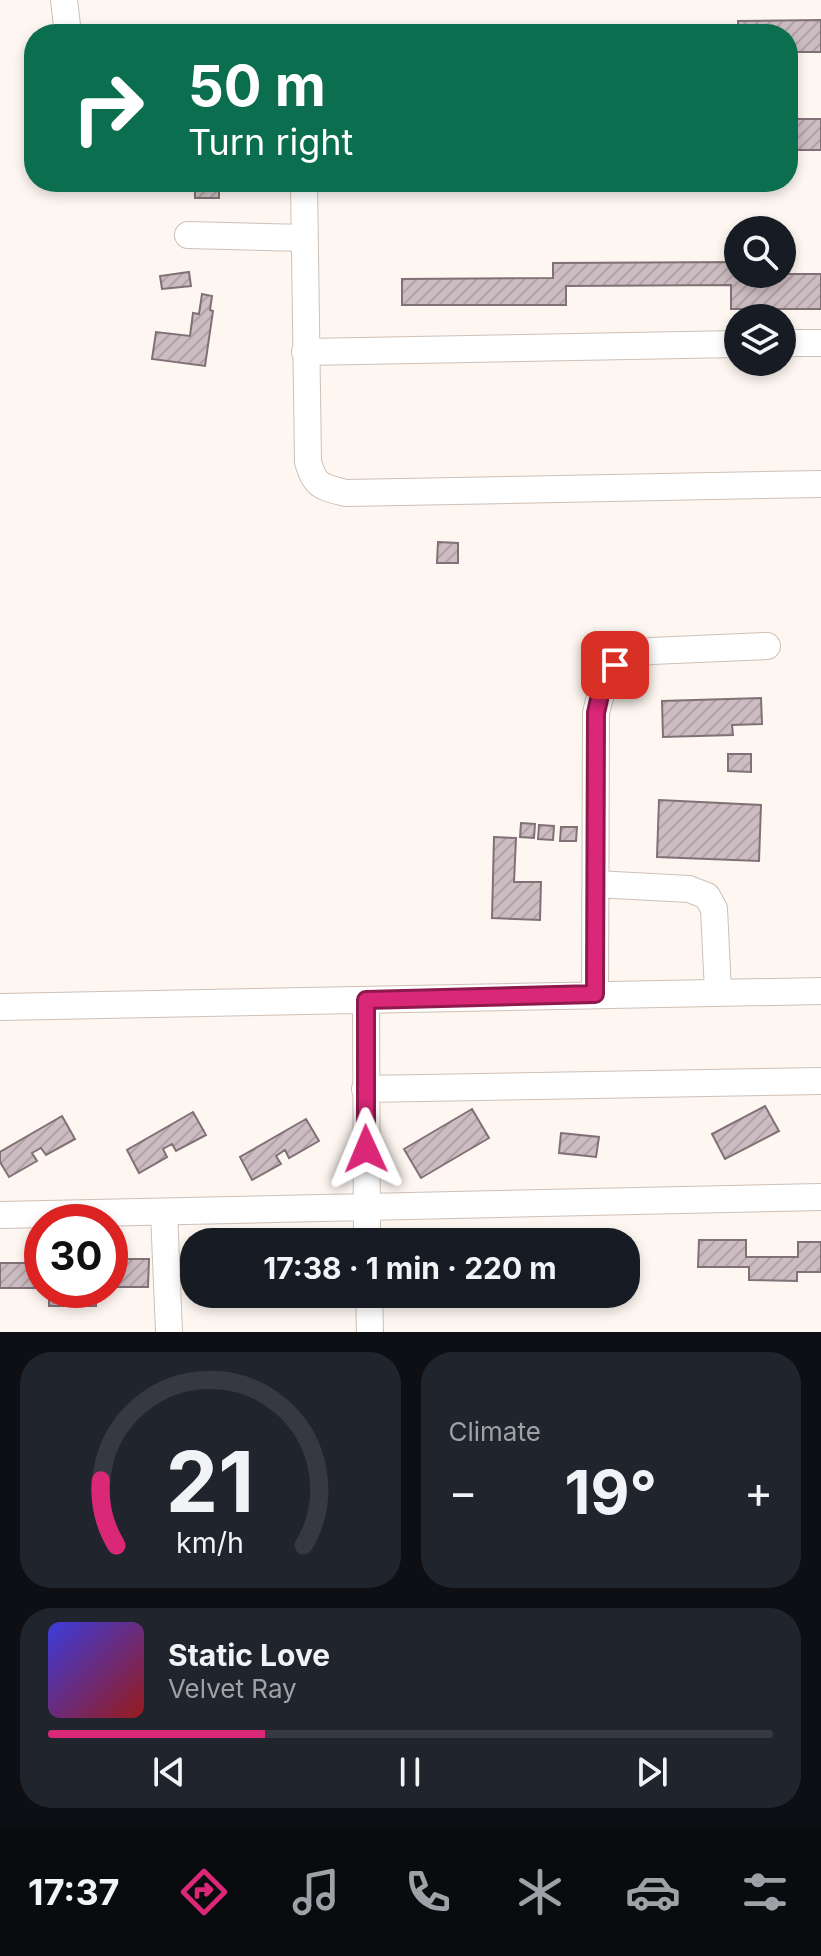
<!DOCTYPE html>
<html lang="en">
<head>
<meta charset="utf-8">
<style>
	:root { --surface:#171b24; --page:#20242c; --text:#f1f3f6; --muted:#9ea1a6; --line:#363941; --accent:#db2777 }
	body { margin:0; font-family:Inter,sans-serif; background:var(--page); color:var(--text); height:100vh; display:flex; flex-direction:column; font-size:30px; white-space:nowrap }
	* { box-sizing:border-box; margin:0 }
	p { font-size:26px; color:var(--muted) }
	.icon { flex:none; width:44px; height:44px; fill:none; stroke:currentColor; stroke-width:2; stroke-linecap:round; stroke-linejoin:round }
	.map { position:relative; height:1332px; overflow:hidden }
	.drawer { display:flex; flex-direction:column; gap:20px; padding:20px; background:#0d0f14; flex:1 }
	.drawer>* { flex:none }
	.banner { position:absolute; left:24px; top:24px; width:774px; height:168px; border-radius:32px; box-shadow:0 4px 12px #0003; background:#0b6e4f; color:#fff; overflow:hidden }
	.controls { position:absolute; left:724px; top:216px; display:grid; gap:16px }
	.controls a { display:grid; place-items:center; width:72px; height:72px; border-radius:50%; background:var(--surface); box-shadow:0 4px 12px #0003; font-size:40px }
	.speed { position:absolute; left:24px; top:1204px; display:flex; gap:16px; font-size:40px; font-weight:700; text-align:center }
	.speed>* { display:grid; place-content:center; width:104px; height:104px; border-radius:50%; background:var(--surface); box-shadow:0 4px 12px #0003; line-height:1 }
	.speed .limit { border:12px solid #d22; background:#fff; color:#111 }
	.pin { position:absolute; display:grid; place-items:center; width:68px; height:68px; color:#fff; margin:-34px; border-radius:16px; box-shadow:0 4px 12px #0006 }
	.me { position:absolute; width:88px; margin:-44px; rotate:359deg; stroke-linejoin:round; filter:drop-shadow(0 0 6px #0008) }
	.turn { display:flex; align-items:center; gap:28px; height:168px; padding:0 32px; font-size:36px }
	.turn .icon { width:104px; height:104px; stroke-width:2.5 }
	.turn b { display:block; font-size:56px; line-height:68px }
	.big { font-size:60px; font-weight:700; line-height:1.1 }
	.drawer .tile { flex:1; display:flex; flex-direction:column; justify-content:center; gap:12px; min-width:0; padding:0 28px; border-radius:32px; background:var(--page) }
	.drawer .dial { align-items:center; gap:0 }
	.dial svg { height:208px; overflow:visible; fill:none; stroke:var(--line); stroke-width:7; stroke-linecap:round; text-anchor:middle }
	.dial text { fill:var(--text); stroke:none }
	.song { display:flex; align-items:center; gap:24px }
	.cover { width:96px; height:96px; border-radius:12px; background:linear-gradient(135deg,hsl(240 70% 55%),hsl(0 70% 35%)) }
	.played { height:8px; border-radius:4px; background:linear-gradient(90deg,var(--accent) 30%,var(--line) 30%) }
	.keys { display:flex; justify-content:space-around; direction:ltr }
	.heat { display:flex; justify-content:space-between; align-items:center; font-size:44px; direction:ltr }
	.drawer .tiles { flex:1; display:grid; gap:20px; grid-template-columns:1fr 1fr }
	.tile:last-child { grid-column:span 2 }
	.trip { position:absolute; left:180px; top:1228px; width:460px; height:80px; border-radius:32px; background:var(--surface); box-shadow:0 4px 12px #0003; font-weight:700; line-height:80px; text-align:center }
	.menu { display:flex; height:128px; justify-content:space-around; align-items:center; background:#090b0e; color:var(--muted) }
	.menu .icon { width:56px; height:56px }
	.menu .current { color:var(--accent) }
	.menu b { font-size:36px; color:var(--text) }
	.map>svg:first-child { display:block }
	.building { fill:url(#building-hatch); stroke:#807176; stroke-width:2 }
	.lines { fill:none; stroke-linecap:round; stroke-linejoin:round }
	.minor-casing { stroke:#cec1b7; stroke-width:28 }
	.minor { stroke:#fff; stroke-width:26 }
	.route-casing { stroke:#8e194d; stroke-width:20 }
	.route { stroke:#db2777; stroke-width:14 }
</style>
</head>
<body>
<div class="map">
<svg width="821" height="1332" viewBox="0 0 821 1332">
	<defs>
		<pattern id="building-hatch" width="6" height="6" patternUnits="userSpaceOnUse" patternTransform="scale(2)"><rect width="6" height="6" fill="#cdbdc2"/><path d="M-1 1l2-2M0 6l6-6M5 7l2-2" fill="none" stroke="#b0a2a6"/></pattern>
	</defs>
	<rect width="100%" height="100%" fill="#fef6f0"/>
	<path class="building" d="M 821,20 L 821,52 L 788,52 L 788,34 L 738,34 L 738,21 Z
		M 392,25 L 562,26 L 561,34 L 392,34 Z
		M 788,119 L 821,119 L 821,150 L 788,150 Z
		M 195,182 L 219,182 L 219,198 L 195,198 Z
		M 738,262 L 738,274 L 821,274 L 821,309 L 731,309 L 731,285 L 566,286 L 566,305 L 402,305 L 402,279 L 553,278 L 553,263 Z
		M 189,272 L 191,286 L 162,289 L 160,276 Z
		M 202,294 L 212,296 L 210,310 L 213,311 L 205,366 L 152,359 L 156,332 L 190,336 L 193,313 L 199,314 Z
		M 438,542 L 458,543 L 458,563 L 437,563 Z
		M 761,698 L 762,724 L 732,725 L 733,735 L 663,737 L 662,701 Z
		M 728,754 L 751,754 L 751,772 L 728,771 Z
		M 659,800 L 761,805 L 759,861 L 657,857 Z
		M 521,823 L 535,824 L 534,838 L 520,837 Z
		M 539,825 L 554,826 L 553,840 L 538,839 Z
		M 561,827 L 577,827 L 576,841 L 560,841 Z
		M 494,837 L 516,838 L 514,882 L 541,882 L 540,920 L 492,918 Z
		M 765,1106 L 779,1131 L 725,1159 L 712,1134 Z
		M 472,1109 L 489,1138 L 421,1178 L 404,1149 Z
		M 193,1112 L 206,1135 L 176,1151 L 172,1144 L 163,1149 L 167,1157 L 139,1173 L 127,1150 Z
		M 62,1116 L 75,1139 L 46,1155 L 41,1148 L 32,1153 L 37,1161 L 9,1177 L 0,1162 L 0,1152 Z
		M 306,1119 L 319,1141 L 289,1158 L 285,1150 L 276,1156 L 281,1164 L 252,1180 L 240,1157 Z
		M 561,1133 L 599,1137 L 596,1157 L 559,1153 Z
		M 699,1240 L 746,1240 L 746,1257 L 798,1257 L 798,1242 L 821,1242 L 821,1272 L 797,1272 L 797,1281 L 749,1280 L 749,1267 L 698,1267 Z
		M 194,1256 L 194,1282 L 181,1281 L 181,1257 Z
		M 110,1259 L 149,1259 L 148,1287 L 110,1287 Z
		M 0,1263 L 42,1263 L 42,1288 L 0,1288 Z
		M 49,1290 L 96,1290 L 96,1306 L 49,1306 Z
		M 236,1294 L 282,1294 L 282,1299 L 236,1299 Z"/>
	<g class="lines">
		<g class="minor-casing">
			<path id="minor" d="M 64,0 L 68,34
				M 304,182 L 308,462 C 315,487 322,487 346,493 L 821,484
				M 188,235 L 305,238
				M 782,343 L 821,343
				M 305,352 L 738,344
				M 596,884 L 689,889 L 707,896 L 714,909 L 718,992
				M 595,994 L 596,713 C 605,675 611,659 651,651 L 767,646
				M 366,1000 L 367,1242
				M 0,1007 L 821,991
				M 365,1089 L 821,1081
				M 164,1212 L 169,1332
				M 0,1215 L 821,1197
				M 369,1294 L 370,1332"/>
		</g>
		<use href="#minor" class="minor"/>
	</g>
	<g class="lines">
		<g class="route-casing">
			<path id="route" d="M 366,1149 L 366,1000 L 595,994 L 596,713 L 603,681 L 615,665"/>
		</g>
		<use href="#route" class="route"/>
	</g>
</svg>
<div class="controls">
<a><svg class="icon" aria-label="search" viewBox="0 0 24 24"><circle cx="10" cy="10" r="6"/><path d="M15 15l6 6"/></svg></a>
<a><svg class="icon" aria-label="layers" viewBox="0 0 24 24"><path d="M12 4l9 5-9 5-9-5zM3 14l9 5 9-5"/></svg></a>
</div>
<div class="speed"><div class="limit">30</div></div>
<div class="pin" style="left:615px;top:665px;background:#d93025"><svg class="icon" aria-label="arrive" viewBox="0 0 24 24"><path d="M6 21V4h12l-3 4 3 4H6"/></svg></div>
<svg class="me" style="left:366px;top:1149px" viewBox="-20 -20 40 40"><path d="M0-17L14 15 0 8-14 15z" fill="#db2777" stroke="#fff" stroke-width="4"/></svg>
<div class="trip">17:38 · 1 min · 220 m</div>
<div class="banner">
<div class="turn"><svg class="icon" aria-label="right" viewBox="0 0 24 24"><path d="M7 20v-9h11M14 6l5 5-5 5"/></svg><div><b>50 m</b>Turn right</div></div>
</div>
</div>
<section class="drawer">
<div class="tiles">
<div class="tile dial"><svg viewBox="0 0 100 80">
<path d="M14 69A42 42 0 1 1 86 69"/>
<path d="M14 69A42 42 0 0 1 8 44" stroke="#db2777"/>
<text x="50" y="56" font-size="32" font-weight="700">21</text>
<text x="50" y="72" font-size="11">km/h</text>
</svg></div>
<div class="tile"><p>Climate</p>
<div class="heat"><a>−</a><b class="big">19°</b><a>+</a></div>
</div>
<div class="tile">
<div class="song"><i class="cover"></i><div><b>Static Love</b><p>Velvet Ray</p></div></div>
<div class="played"></div>
<div class="keys"><svg class="icon" aria-label="previous" viewBox="0 0 24 24"><path d="M18 5L8 12l10 7zM5 5v14"/></svg><svg class="icon" aria-label="pause" viewBox="0 0 24 24"><path d="M8 5v14M16 5v14"/></svg><svg class="icon" aria-label="next" viewBox="0 0 24 24"><path d="M6 5l10 7-10 7zM19 5v14"/></svg></div>
</div>
</div>
</section>
<nav class="menu">
<b>17:37</b>
<svg class="icon current" aria-label="directions" viewBox="0 0 24 24"><path d="M12 3l9 9-9 9-9-9zM9 14v-3h6M13 9l2 2-2 2"/></svg>
<svg class="icon" aria-label="music" viewBox="0 0 24 24"><path d="M9 18V5l10-2v13"/><circle cx="6" cy="18" r="3"/><circle cx="16" cy="16" r="3"/></svg>
<svg class="icon" aria-label="phone" viewBox="0 0 24 24"><path d="M5 4h4l2 5-3 2q2 4 5 5l2-3 5 2v4C11 20 4 13 5 4z"/></svg>
<svg class="icon" aria-label="climate" viewBox="0 0 24 24"><path d="M12 3v18M4 7l16 10M4 17L20 7"/></svg>
<svg class="icon" aria-label="car" viewBox="0 0 24 24"><path d="M5 17H2v-5l4-1 3-4h7l3 4 3 1v5h-3M9 17h6M6 11h13"/><circle cx="7" cy="17" r="2"/><circle cx="17" cy="17" r="2"/></svg>
<svg class="icon" aria-label="filters" viewBox="0 0 24 24"><path d="M4 7h16M4 17h16"/><circle cx="9" cy="7" r="2"/><circle cx="15" cy="17" r="2"/></svg>
</nav>
</body>
</html>
